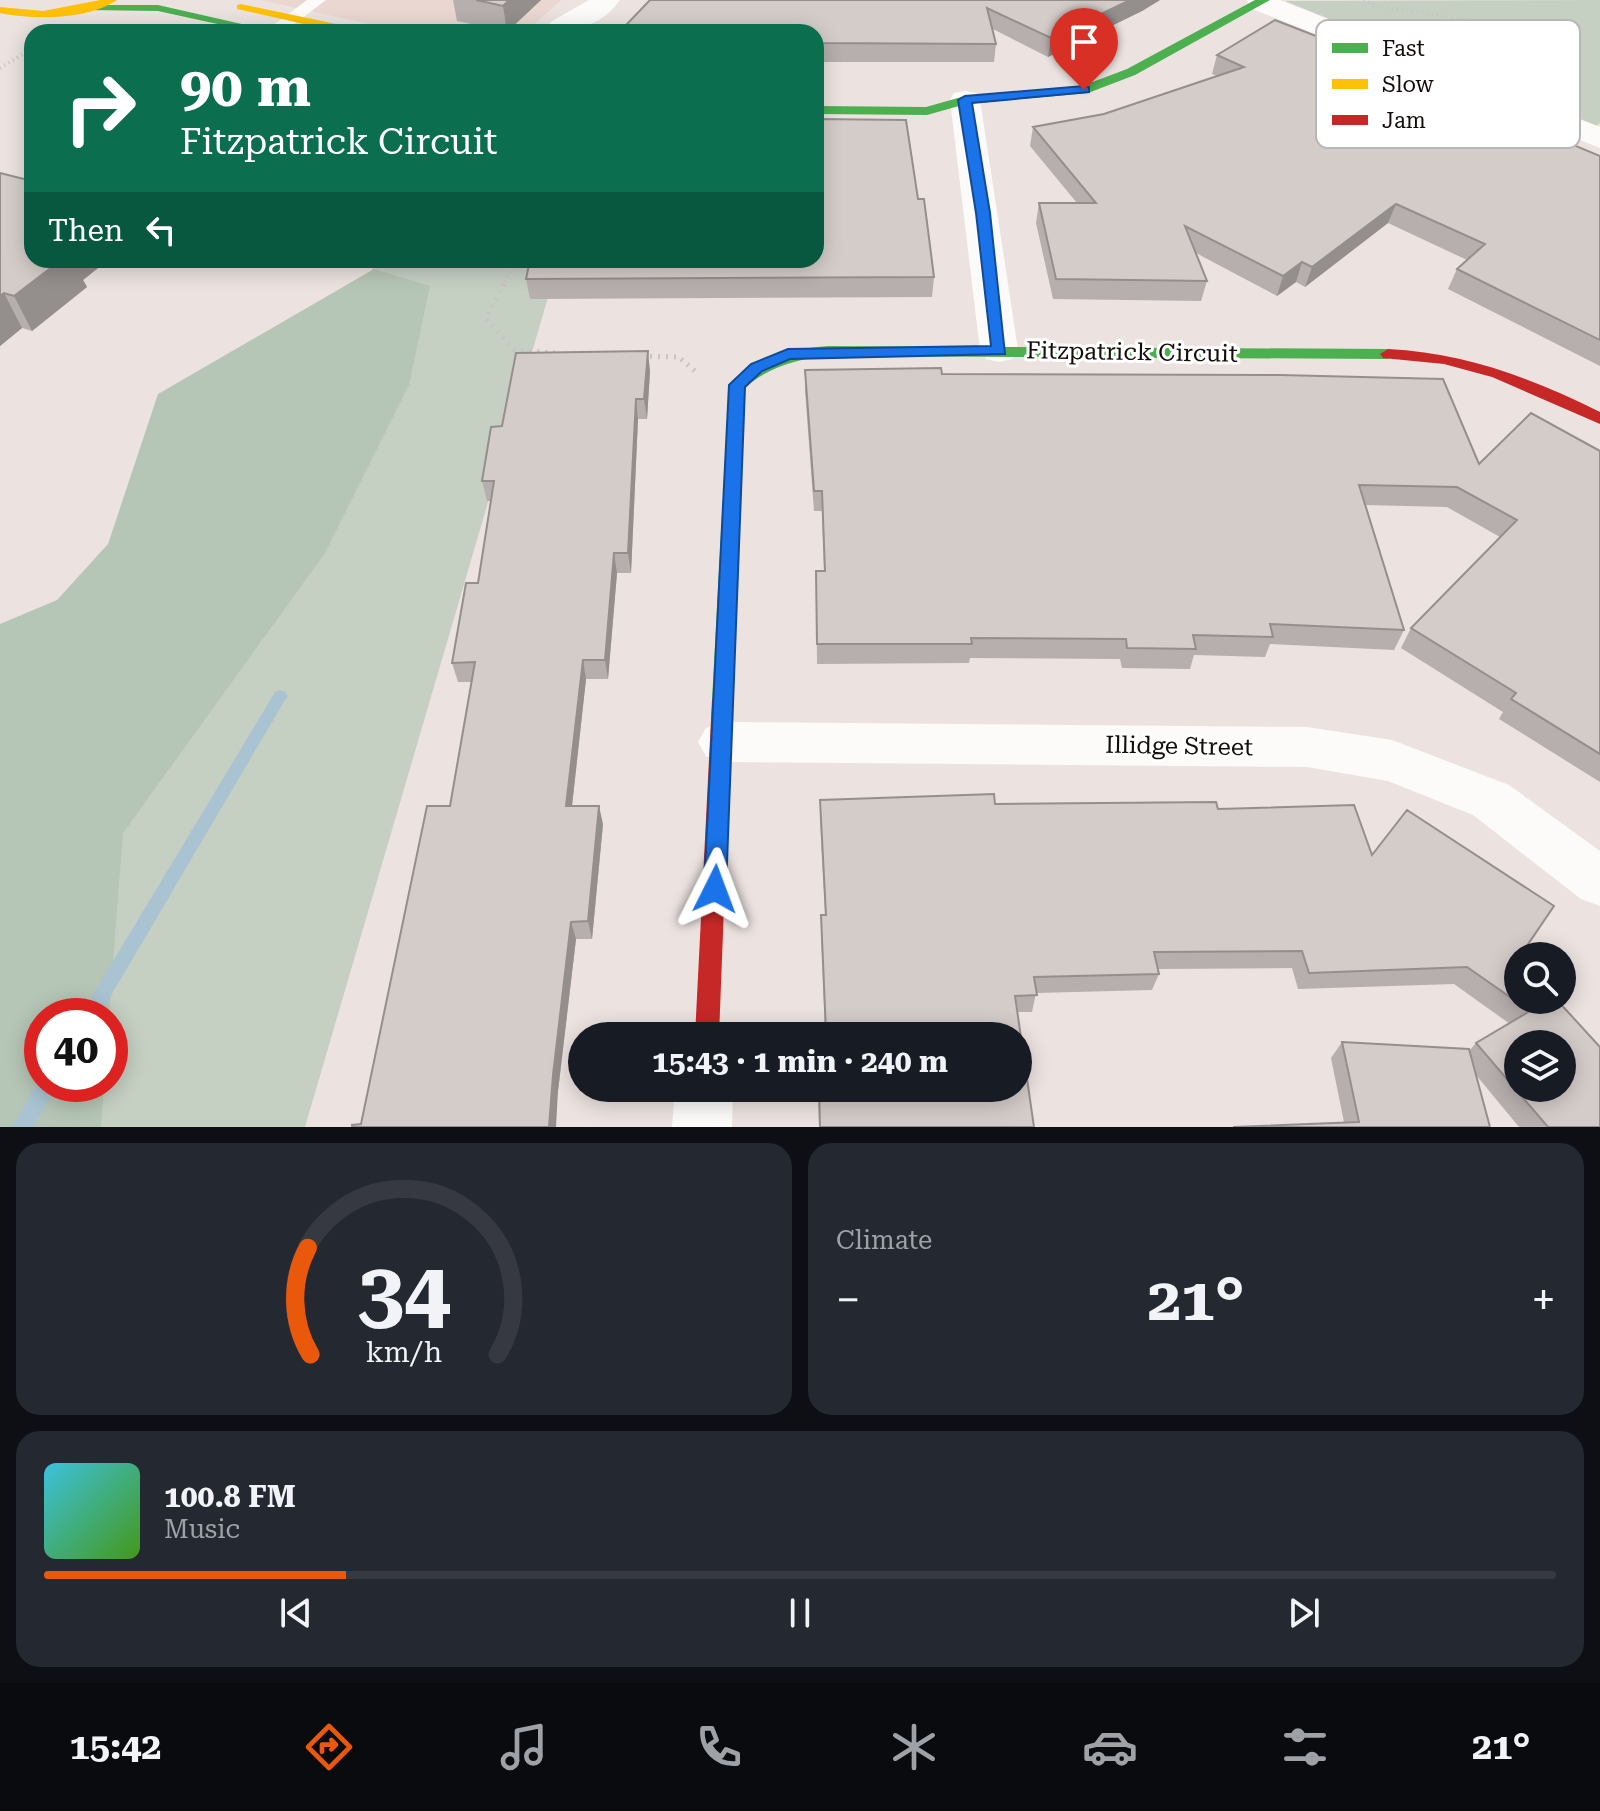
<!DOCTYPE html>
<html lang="en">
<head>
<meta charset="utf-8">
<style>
	:root { --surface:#171b24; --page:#242831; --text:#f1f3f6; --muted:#9ea1a6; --line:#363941; --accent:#ea580c }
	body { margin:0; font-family:"Roboto Serif",serif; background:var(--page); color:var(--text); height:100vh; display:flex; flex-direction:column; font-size:30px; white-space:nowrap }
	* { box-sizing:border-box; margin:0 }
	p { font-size:26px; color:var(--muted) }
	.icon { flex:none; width:44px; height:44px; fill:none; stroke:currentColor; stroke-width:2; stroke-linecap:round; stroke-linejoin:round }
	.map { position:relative; height:1127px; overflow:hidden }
	.panel { display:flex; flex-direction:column; gap:16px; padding:16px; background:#0d0f14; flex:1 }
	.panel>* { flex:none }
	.top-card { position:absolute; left:24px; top:24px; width:800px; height:244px; border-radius:24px; box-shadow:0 4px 20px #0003; background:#0b6e4f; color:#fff; overflow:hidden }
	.buttons { position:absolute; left:1504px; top:942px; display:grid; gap:16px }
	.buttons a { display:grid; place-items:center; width:72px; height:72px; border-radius:50%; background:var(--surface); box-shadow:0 4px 20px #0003; font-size:40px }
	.speed { position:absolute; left:24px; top:998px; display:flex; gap:16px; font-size:40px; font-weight:700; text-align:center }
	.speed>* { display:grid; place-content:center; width:104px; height:104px; border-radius:50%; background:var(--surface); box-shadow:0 4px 20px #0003; line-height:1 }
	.speed .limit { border:12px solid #d22; background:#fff; color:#111 }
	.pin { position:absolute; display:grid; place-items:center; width:68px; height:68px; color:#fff; margin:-82px -34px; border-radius:50% 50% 50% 0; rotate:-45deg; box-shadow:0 0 8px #0007 }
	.pin .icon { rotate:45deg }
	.me { position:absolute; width:88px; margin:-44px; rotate:3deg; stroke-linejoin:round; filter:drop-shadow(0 0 6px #0008) }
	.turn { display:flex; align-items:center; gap:28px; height:168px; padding:0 24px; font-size:36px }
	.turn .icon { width:104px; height:104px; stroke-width:2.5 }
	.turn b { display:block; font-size:56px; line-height:68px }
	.then { display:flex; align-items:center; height:76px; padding:0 24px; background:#0003; gap:16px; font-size:30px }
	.big { font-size:60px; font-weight:700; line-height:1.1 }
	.panel .tile { flex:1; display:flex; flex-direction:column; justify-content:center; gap:12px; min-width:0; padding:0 28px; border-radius:24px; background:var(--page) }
	.panel .dial { align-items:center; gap:0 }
	.dial svg { height:208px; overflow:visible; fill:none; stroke:var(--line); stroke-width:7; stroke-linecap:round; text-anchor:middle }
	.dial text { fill:var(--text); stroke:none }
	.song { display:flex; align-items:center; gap:24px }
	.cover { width:96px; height:96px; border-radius:12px; background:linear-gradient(135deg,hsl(190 70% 55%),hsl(100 70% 35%)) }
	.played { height:8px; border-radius:4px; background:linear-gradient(90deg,var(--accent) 20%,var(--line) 20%) }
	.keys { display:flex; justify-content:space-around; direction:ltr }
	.heat { display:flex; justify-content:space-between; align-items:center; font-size:44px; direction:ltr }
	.panel .tiles { flex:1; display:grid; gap:16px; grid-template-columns:1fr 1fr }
	.tile:last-child { grid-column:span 2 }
	.trip { position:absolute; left:568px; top:1022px; width:464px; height:80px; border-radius:40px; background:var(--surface); box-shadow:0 4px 20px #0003; font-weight:700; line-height:80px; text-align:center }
	.tabs { display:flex; height:128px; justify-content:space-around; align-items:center; background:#090b0e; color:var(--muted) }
	.tabs .icon { width:56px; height:56px }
	.tabs .active { color:var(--accent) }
	.tabs b { font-size:36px; color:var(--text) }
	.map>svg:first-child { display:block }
	.built { fill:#ead7d1 }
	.green { fill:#c5d0c3; fill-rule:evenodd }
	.forest { fill:#b6c6b6 }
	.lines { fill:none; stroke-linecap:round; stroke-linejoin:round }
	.stream { fill:#aac3d3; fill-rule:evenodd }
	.path-far1 { stroke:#c7c4c3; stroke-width:4; stroke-dasharray:1 4; stroke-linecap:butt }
	.path { stroke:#c7c4c3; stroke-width:5; stroke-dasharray:2 6; stroke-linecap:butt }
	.lane { fill:#fcfbfa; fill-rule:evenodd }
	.street { fill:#fcfbfa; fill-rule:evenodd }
	.fast { fill:#4caf50; fill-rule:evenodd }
	.slow { fill:#ffc107; fill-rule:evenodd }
	.jam { fill:#c62828; fill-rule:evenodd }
	.wall { fill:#b6afad }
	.shaded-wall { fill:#948f8d }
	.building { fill:#d4ccc9; stroke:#948f8d; stroke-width:2; fill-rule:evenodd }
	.route { fill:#1a73e8; stroke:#114b97; stroke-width:2 }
	.labels { text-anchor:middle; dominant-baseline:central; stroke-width:6; stroke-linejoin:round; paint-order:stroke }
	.street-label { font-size:24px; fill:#130d0b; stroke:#fff }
	.key { fill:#fff; stroke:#b8b6b6; stroke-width:2 }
	.key-label { font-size:22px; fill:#130d0b }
</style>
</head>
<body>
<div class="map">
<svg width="1600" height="1127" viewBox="0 0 1600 1127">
	<rect width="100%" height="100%" fill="#ece3e0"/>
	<path class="built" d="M 260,0 L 561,0 L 526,32 L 405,32 Z"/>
	<path class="green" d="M 1600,0 L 1600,123 L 1595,127 L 1285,1 Z
		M 380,260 L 559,260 L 305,1127 L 0,1127 L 0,726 ZM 42,1016 L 110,1016 L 110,1084 L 42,1084 Z"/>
	<path class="forest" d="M 374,269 L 430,286 L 409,385 L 325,553 L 123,833 L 109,1016 L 42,1016 L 42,1084 L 104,1084 L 101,1127 L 0,1127 L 0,624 L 57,600 L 108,544 L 158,394 Z"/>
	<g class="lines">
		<path class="stream" d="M 280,690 L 285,692 L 288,696 L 285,700 L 99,1016 L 80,1016 L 275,692 Z
			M 41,1077 L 42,1084 L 57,1084 L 33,1127 L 12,1127 Z"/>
		<path class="path-far1" d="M 1364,0 L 1375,6 L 1479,22
			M 0,68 L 30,50
			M 503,286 L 516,260"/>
		<path class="path" d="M 504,284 L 486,319 L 515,350 L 556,353
			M 642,356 L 679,357 L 698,374"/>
		<path class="lane" d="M 307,0 L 326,0 L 284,32 L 264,32 Z"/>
		<path class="street" d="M 589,0 L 620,0 C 601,27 572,32 542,32 L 552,21 Z
			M 1247,0 L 1280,0 L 1600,127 L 1600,148 L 1250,8 Z
			M 965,91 L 976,93 L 980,100 L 1018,350 L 1012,359 L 999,362 L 986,359 L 980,350 L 950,100 L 954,93 Z
			M 723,722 L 1307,727 L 1392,740 L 1509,785 L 1600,851 L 1600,906 L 1581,899 L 1473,815 L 1388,781 L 1307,767 L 723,762 L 706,756 L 698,742 L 706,728 Z
			M 675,1088 L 733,1088 L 732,1127 L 672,1127 Z"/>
		<path class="fast" d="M 1255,0 L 1270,0 L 1135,75 L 1088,93 L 966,104 L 927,115 L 816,114 L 816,106 L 926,107 L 965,96 L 1082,86 L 1127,69 Z
			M 91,5 L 158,5 L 277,32 L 254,32 L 158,11 L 87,10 L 85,8 Z
			M 828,346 L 1388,349 L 1396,354 L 1388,359 L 828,356 C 796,359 770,367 745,387 L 732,700 L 729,706 L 722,708 L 715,706 L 712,700 L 729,385 C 752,357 794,349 828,346 Z"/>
		<path class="slow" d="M 100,0 L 117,0 C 88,20 33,20 0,13 L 0,7 L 43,11 Z
			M 241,4 L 355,28 L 361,32 L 339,32 L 237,9 L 237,5 Z"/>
		<path class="jam" d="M 1388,349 C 1465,353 1532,378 1600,412 L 1600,424 L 1492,377 L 1444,364 L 1383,358 L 1380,354 Z
			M 722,692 L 729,694 L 732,700 L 719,1036 L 695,1036 L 712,700 L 715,694 Z"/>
	</g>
	<path class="wall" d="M 453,0 L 541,0 L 507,32 L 457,21 Z
		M 650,0 L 1160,0 L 1142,11 L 1048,57 L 993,29 L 996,44 L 994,62 L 816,62 L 816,32 L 627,32 L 626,25 Z
		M 1217,55 L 1524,121 L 1523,124 L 1600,156 L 1600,366 L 1448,289 L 1457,269 L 1467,260 L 1388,223 L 1305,287 L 1296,282 L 1277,296 L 1196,253 L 1207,281 L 1201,301 L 1053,299 L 1036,223 L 1039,203 L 1077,203 L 1030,146 L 1033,127 L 1104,114 L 1217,76 L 1212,74 Z
		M 0,173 L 32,260 L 108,260 L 83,280 L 87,287 L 32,331 L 22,328 L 0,346 Z
		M 918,199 L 934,277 L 932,297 L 530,299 L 526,279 Z
		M 805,370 L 942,374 L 1479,464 L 1600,451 L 1600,782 L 1499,719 L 1503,712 L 1401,648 L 1411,628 L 1500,537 L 1447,507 L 1366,505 L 1404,630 L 1394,650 L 1270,644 L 1265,657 L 1194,655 L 1190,669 L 1122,668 L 1120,659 L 970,658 L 969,663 L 817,664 L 816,571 L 824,571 L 822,511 L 814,511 L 805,390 Z
		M 650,371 L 647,419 L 638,419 L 631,573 L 617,573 L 608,679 L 586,679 L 572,806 L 603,824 L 592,939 L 576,939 L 558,1091 L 361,1124 L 450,806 L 472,682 L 458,682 L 452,663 L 478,583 L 491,501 L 487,501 L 482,481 L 502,426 Z
		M 820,800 L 1218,809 L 1372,855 L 1518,956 L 1518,1000 L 1557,1000 L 1600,1127 L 1519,1127 L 1476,1075 L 1490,1127 L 1344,1122 L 1331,1058 L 1342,1042 L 1469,1051 L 1476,1043 L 1510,1024 L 1454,984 L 1298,989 L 1292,968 L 1158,969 L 1159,974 L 1152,990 L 1036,993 L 1032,1012 L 1017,1012 L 1034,1127 L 819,1127 L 818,1088 L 1018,1088 L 825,1032 L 821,932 L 821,915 L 825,915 L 820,818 Z"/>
	<path class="shaded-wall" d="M 509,0 L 541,0 L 507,32 L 503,6 Z
		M 1130,0 L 1160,0 L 1142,11 L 1048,57 L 1051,38 Z
		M 1396,204 L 1388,223 L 1305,287 L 1312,267 Z
		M 61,260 L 108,260 L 83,280 L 87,287 L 32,331 L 14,296 Z
		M 1302,262 L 1296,282 L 1277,296 L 1283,276 Z
		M 4,293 L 22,328 L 0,346 L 0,296 Z
		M 648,351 L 650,371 L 647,419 L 644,399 Z
		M 636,399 L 638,419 L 631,573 L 628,553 Z
		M 614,553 L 617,573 L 608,679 L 605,660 Z
		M 583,660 L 586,679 L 570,824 L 566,806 Z
		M 599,806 L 603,824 L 592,939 L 588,921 Z
		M 571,922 L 576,939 L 558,1091 L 556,1127 L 549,1127 L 553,1075 Z"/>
	<path class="building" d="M 476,0 L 509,0 L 503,6 Z
		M 650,0 L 1130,0 L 1051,38 L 987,8 L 996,44 L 816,43 L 816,32 L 645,32 L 648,29 L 626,25 Z
		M 1275,20 L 1472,97 L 1524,121 L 1521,123 L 1600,156 L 1600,340 L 1457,269 L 1485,244 L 1396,204 L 1312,267 L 1302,262 L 1283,276 L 1185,226 L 1207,281 L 1056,279 L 1039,203 L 1096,203 L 1033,127 L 1104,114 L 1244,67 L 1217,55 Z
		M 816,119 L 906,120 L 918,199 L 924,199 L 934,277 L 526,279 L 530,260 L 816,260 Z
		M 0,173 L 32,181 L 32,260 L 61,260 L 14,296 L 4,293 L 0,296 Z
		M 648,351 L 644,399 L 636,399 L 628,553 L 614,553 L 605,660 L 583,660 L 566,806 L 599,806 L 588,921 L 571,922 L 553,1075 L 549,1127 L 352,1127 L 352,1125 L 361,1124 L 427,806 L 450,806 L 475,662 L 452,663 L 466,583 L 478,583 L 494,481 L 482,481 L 491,427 L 502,426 L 516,353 Z
		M 941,368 L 942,374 L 1280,375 L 1443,379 L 1479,464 L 1531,413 L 1600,451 L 1600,754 L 1511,699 L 1516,693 L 1411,628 L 1517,520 L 1457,487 L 1359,485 L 1404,630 L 1270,624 L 1273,637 L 1193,635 L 1196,649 L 1127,648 L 1126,639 L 971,638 L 972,644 L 817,644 L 816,571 L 825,571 L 822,491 L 814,491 L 805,370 Z
		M 994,794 L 995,804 L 1216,802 L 1218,809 L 1354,805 L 1372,855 L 1407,810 L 1554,906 L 1520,956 L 1518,956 L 1518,1000 L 1557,1000 L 1600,1047 L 1600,1127 L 1548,1127 L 1476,1043 L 1530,1011 L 1467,967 L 1309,973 L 1302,951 L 1154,952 L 1159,974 L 1034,977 L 1037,995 L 1015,996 L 1034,1127 L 820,1127 L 819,1088 L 1018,1088 L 1018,1036 L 816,1036 L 816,1032 L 826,1032 L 821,915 L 826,915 L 820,800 ZM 1518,1044 L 1562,1044 L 1562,1088 L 1518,1088 Z
		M 1342,1042 L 1469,1049 L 1490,1127 L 1233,1127 L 1359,1122 Z"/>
	<path class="route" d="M 1084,86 L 1089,87 L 1089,92 L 972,103 L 990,213 L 1005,354 L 790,359 L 762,371 L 745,387 L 726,889 L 723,896 L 715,899 L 707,896 L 704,889 L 729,385 L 751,364 L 788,349 L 991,346 L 976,213 L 958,100 L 965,96 Z"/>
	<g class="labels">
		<g class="street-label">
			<text transform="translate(1132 352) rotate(1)">Fitzpatrick Circuit</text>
			<text transform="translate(1179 746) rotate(1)">Illidge Street</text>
		</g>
	</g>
	<rect x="1316" y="20" width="264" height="128" rx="12" class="key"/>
	<rect x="1332" y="43" width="36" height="10" fill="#4caf50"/>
	<rect x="1332" y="79" width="36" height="10" fill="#ffc107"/>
	<rect x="1332" y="115" width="36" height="10" fill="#c62828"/>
	<g class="key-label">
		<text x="1382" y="56">Fast</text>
		<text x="1382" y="92">Slow</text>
		<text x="1382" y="128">Jam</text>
	</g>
</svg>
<div class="buttons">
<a><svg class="icon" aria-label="search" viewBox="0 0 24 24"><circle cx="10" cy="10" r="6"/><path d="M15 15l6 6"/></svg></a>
<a><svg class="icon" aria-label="layers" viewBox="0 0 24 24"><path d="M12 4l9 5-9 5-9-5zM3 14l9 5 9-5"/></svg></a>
</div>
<div class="speed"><div class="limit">40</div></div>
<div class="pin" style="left:1084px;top:90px;background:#d93025"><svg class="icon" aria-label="arrive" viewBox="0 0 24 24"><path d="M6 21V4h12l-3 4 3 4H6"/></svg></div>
<svg class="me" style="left:715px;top:889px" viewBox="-20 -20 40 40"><path d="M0-17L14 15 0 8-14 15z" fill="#1a73e8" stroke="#fff" stroke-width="4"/></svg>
<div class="trip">15:43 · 1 min · 240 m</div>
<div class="top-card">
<div class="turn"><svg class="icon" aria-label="right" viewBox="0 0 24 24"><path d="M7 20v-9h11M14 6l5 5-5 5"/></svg><div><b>90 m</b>Fitzpatrick Circuit</div></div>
<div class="then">Then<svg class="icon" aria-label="left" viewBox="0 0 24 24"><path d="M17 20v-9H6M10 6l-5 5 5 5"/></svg></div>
</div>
</div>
<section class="panel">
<div class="tiles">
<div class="tile dial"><svg viewBox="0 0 100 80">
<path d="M14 69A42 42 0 1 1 86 69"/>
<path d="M14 69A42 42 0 0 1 13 28" stroke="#ea580c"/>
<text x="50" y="56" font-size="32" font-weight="700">34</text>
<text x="50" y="72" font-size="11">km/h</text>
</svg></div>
<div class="tile"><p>Climate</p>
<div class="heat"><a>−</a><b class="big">21°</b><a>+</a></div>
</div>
<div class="tile">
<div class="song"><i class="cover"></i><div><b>100.8 FM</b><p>Music</p></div></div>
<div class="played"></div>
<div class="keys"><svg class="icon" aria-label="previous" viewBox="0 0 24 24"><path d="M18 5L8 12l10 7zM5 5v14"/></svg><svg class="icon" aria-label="pause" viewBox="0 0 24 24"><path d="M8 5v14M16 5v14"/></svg><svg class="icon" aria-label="next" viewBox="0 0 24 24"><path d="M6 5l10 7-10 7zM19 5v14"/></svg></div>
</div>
</div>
</section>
<nav class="tabs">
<b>15:42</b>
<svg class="icon active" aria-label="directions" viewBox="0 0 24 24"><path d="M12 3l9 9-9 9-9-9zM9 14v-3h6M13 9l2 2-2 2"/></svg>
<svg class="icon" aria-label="music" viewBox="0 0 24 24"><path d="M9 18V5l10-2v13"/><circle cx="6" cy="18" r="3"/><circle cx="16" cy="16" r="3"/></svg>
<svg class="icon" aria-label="phone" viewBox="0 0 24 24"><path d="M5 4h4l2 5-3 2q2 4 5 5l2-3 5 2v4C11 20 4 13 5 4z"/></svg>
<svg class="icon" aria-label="climate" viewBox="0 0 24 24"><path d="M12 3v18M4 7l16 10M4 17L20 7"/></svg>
<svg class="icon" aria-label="car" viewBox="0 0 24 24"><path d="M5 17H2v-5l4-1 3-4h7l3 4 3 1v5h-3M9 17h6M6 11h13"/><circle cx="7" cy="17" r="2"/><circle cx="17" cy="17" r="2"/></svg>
<svg class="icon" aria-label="filters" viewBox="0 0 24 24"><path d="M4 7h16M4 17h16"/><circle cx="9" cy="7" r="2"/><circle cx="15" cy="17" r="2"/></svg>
<b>21°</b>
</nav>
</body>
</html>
